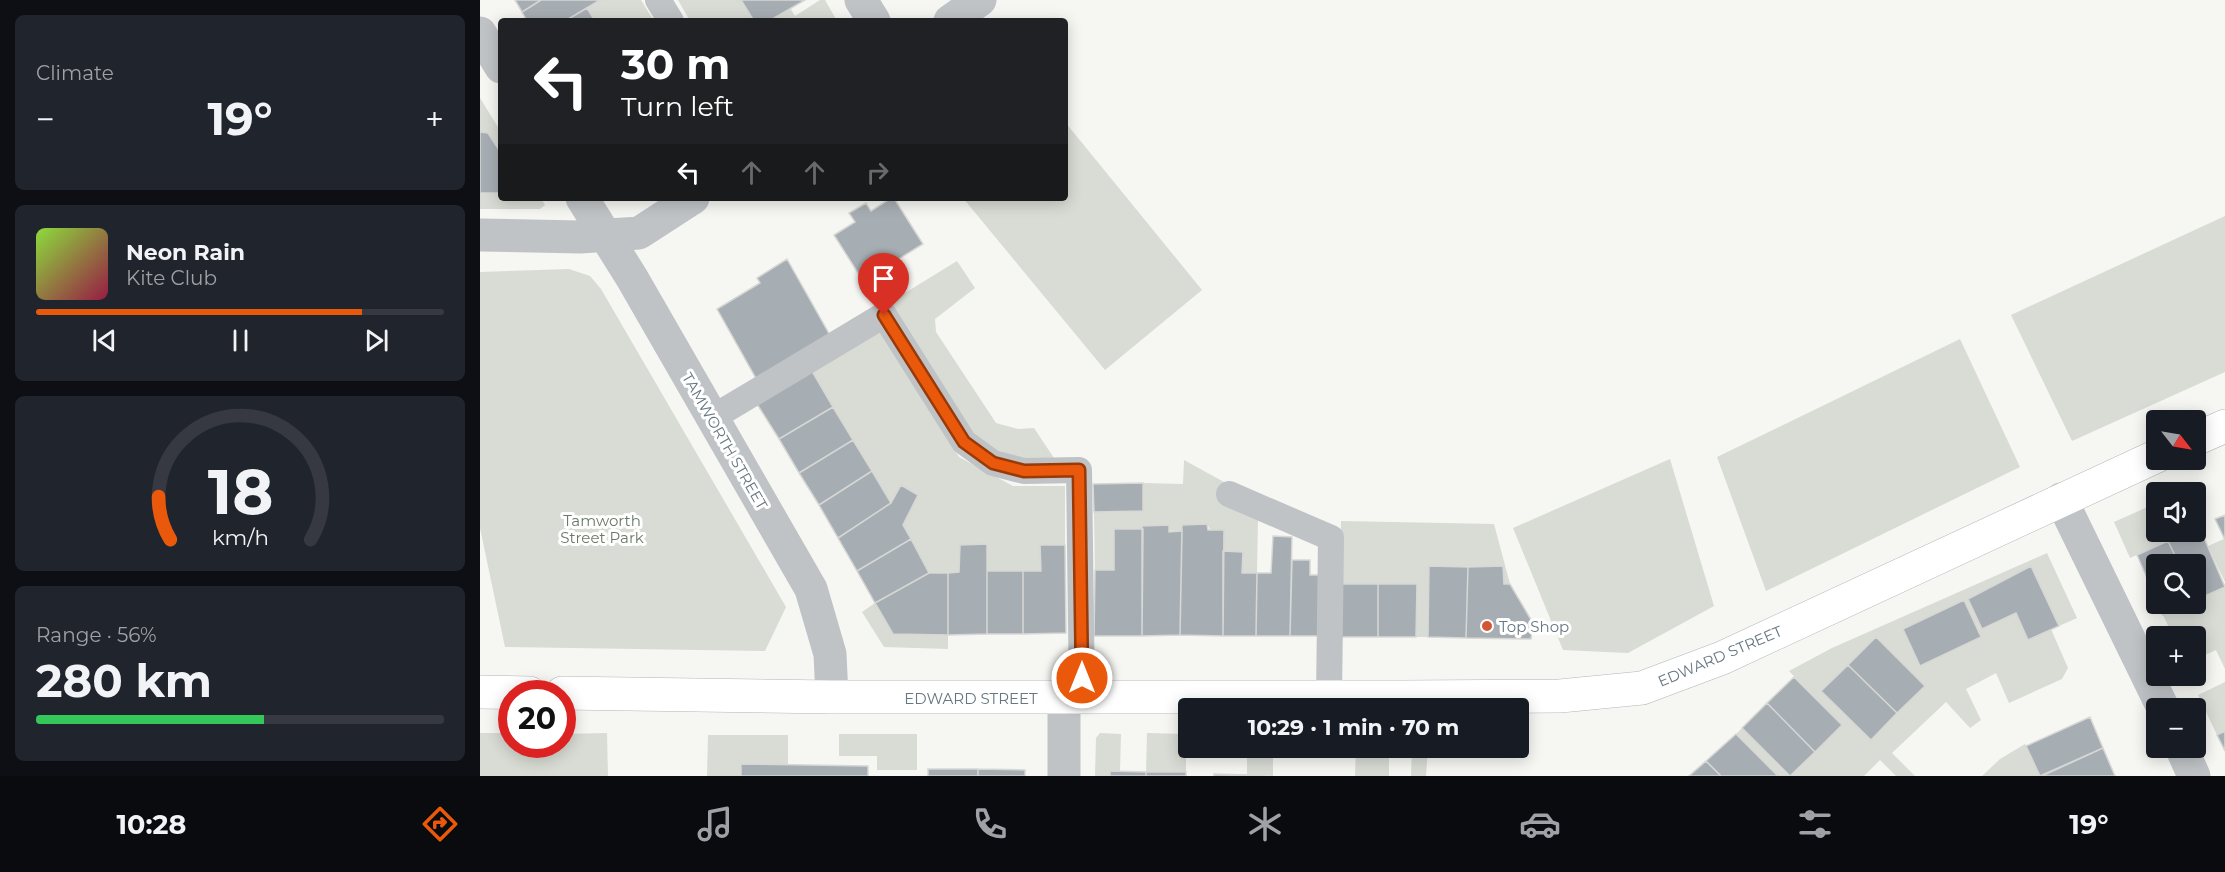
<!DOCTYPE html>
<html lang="en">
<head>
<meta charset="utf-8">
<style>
	:root { --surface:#171b24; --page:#20242c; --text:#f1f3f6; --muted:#9ea1a6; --line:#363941; --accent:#ea580c }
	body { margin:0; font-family:Montserrat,sans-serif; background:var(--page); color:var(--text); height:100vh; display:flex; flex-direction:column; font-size:22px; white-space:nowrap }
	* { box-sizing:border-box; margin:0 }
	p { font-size:20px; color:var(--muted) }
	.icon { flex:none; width:33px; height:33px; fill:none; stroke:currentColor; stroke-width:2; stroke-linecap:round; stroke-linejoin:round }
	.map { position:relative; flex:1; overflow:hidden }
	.sheet { display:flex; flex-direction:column; gap:15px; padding:15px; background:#0d0f14; width:480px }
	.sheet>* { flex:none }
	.banner { position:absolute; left:18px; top:18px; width:570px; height:183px; border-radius:6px; box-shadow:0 3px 15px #0003; background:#202124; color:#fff; overflow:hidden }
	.needle { width:39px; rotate:121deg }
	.controls { position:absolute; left:1666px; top:410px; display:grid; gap:12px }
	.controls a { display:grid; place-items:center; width:60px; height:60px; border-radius:6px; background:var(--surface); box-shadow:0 3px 15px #0003; font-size:30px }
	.speed { position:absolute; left:18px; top:680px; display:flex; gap:12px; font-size:30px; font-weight:700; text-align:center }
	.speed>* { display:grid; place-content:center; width:78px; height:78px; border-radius:50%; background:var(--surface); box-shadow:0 3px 15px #0003; line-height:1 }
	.speed .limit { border:9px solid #d22; background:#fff; color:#111 }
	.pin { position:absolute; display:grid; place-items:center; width:51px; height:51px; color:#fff; margin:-62px -26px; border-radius:50% 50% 50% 0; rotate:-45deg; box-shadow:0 0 6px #0007 }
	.pin .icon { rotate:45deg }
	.me { position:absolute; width:66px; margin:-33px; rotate:0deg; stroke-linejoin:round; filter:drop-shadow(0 0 4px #0008) }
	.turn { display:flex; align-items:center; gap:21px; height:126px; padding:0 24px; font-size:27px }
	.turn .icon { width:78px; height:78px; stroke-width:2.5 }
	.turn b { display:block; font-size:42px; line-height:51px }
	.lanes { display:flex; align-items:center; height:57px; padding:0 24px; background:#0003; justify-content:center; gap:30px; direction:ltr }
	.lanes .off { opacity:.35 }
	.big { font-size:45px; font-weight:700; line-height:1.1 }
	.sheet .widget { flex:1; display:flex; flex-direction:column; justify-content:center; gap:9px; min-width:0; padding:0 21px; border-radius:9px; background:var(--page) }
	.sheet .dial { align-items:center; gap:0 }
	.dial svg { height:156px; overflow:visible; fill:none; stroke:var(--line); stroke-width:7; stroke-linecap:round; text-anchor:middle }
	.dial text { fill:var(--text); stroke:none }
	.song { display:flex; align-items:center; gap:18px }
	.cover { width:72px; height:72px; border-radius:9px; background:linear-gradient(135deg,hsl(90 70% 55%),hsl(340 70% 35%)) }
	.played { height:6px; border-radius:3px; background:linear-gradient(90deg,var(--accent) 80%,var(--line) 80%) }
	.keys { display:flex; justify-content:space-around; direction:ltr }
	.heat { display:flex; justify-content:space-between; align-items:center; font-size:33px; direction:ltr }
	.charge { height:9px; border-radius:4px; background:linear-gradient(90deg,#34c759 56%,var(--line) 0) }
	.trip { position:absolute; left:698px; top:698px; width:351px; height:60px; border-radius:6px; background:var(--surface); box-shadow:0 3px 15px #0003; font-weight:700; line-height:60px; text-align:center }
	.tab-bar { display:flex; height:96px; justify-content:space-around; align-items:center; background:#090b0e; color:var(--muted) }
	.tab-bar .icon { width:42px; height:42px }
	.tab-bar .current { color:var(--accent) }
	.tab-bar b { font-size:27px; color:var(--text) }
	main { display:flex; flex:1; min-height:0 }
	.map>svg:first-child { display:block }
	.green { fill:#d8dcd4; fill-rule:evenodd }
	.building { fill:#a7aeb3; stroke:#d7d7d5; stroke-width:1.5 }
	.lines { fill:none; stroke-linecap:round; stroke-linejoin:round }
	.secondary-casing { stroke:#b2b7ba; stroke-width:34 }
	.service { stroke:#bfc3c6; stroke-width:26 }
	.minor { stroke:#bfc3c6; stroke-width:33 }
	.secondary { stroke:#fff; stroke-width:33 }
	.route-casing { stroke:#983908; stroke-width:15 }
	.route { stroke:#ea580c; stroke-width:10 }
	.poi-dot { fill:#d45535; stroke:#fff; stroke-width:2 }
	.labels { text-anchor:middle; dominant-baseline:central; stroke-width:6; stroke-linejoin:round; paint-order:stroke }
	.street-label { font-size:15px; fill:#677781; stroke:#fff }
	.park-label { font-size:15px; fill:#6a7966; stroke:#fff }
	.poi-label { font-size:15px; fill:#677781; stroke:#fff; text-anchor:start }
</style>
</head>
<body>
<main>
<section class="sheet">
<div class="widget"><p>Climate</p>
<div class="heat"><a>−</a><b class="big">19°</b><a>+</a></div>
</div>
<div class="widget">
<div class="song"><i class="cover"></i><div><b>Neon Rain</b><p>Kite Club</p></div></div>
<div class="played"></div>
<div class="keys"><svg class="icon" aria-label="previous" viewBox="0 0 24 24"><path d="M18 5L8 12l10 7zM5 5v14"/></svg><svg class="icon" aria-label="pause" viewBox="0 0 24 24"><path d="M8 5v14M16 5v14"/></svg><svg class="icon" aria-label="next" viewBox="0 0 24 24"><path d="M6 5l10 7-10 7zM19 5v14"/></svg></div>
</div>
<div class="widget dial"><svg viewBox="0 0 100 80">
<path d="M14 69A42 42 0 1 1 86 69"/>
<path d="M14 69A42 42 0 0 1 8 47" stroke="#ea580c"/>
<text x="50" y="56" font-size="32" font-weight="700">18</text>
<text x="50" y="72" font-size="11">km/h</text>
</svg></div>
<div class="widget"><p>Range · 56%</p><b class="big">280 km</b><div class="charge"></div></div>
</section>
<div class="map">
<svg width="1745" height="776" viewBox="0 0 1745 776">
	<rect width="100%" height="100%" fill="#f6f6f3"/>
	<path class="green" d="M 120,0 L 161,0 L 174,21 L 115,21 L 107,8 Z
		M 198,0 L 261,0 L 274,21 L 210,21 Z
		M 340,0 L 345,0 L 357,21 L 289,21 L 310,8 L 315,16 Z
		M 0,98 L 21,132 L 21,153 L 8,133 L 0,132 Z
		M 585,122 L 722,290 L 625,370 L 483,198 L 585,198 Z
		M 0,193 L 21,193 L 21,198 L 61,198 L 65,205 L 60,209 L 0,209 Z
		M 1745,216 L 1745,372 L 1592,441 L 1531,315 Z
		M 477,261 L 495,288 L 455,319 L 456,332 L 516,423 L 538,429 L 554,428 L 574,458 L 546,463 L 515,452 L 491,436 L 407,304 Z
		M 89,269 L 110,276 L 121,289 L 306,607 L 285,651 L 25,647 L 0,528 L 0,272 Z
		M 400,329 L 479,457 L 533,486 L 585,486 L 585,545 L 561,545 L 561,571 L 507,571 L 507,544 L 480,545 L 479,572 L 449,573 L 423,525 L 438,495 L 421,485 L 411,503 L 332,371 Z
		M 1480,339 L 1540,467 L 1286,591 L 1237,457 Z
		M 1190,459 L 1234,606 L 1148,653 L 1083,650 L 1033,528 Z
		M 704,460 L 744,482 L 744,501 L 778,517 L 777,573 L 762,573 L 763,552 L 743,551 L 727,524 L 703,525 L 702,531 L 634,529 L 634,570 L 615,570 L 614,512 L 663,511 L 663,483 L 703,484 Z
		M 1672,505 L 1677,516 L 1677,531 L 1684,531 L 1688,541 L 1650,558 L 1634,522 Z
		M 861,521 L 1014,524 L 1030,584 L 1024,584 L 1023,566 L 949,566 L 948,637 L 936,637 L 937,584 L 860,584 Z
		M 1744,539 L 1745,540 L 1745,582 L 1728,546 Z
		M 1567,553 L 1597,618 L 1579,626 L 1551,566 L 1489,599 L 1502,629 L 1536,613 L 1548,640 L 1571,629 L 1588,668 L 1582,679 L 1529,703 L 1516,673 L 1486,689 L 1501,720 L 1490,728 L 1466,702 L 1412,753 L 1435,776 L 1416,776 L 1400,760 L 1384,776 L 1310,776 L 1362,725 L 1309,671 L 1352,648 ZM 1484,601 L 1440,665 L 1439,665 L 1423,629 ZM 1396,637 L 1444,686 L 1391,740 L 1342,691 Z
		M 1745,587 L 1745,669 L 1736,650 L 1716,659 L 1716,636 L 1693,636 L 1683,615 L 1709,603 L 1716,603 L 1716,600 Z
		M 395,603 L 414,634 L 468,635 L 468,649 L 404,647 L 382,612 Z
		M 1745,682 L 1745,731 L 1737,735 L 1718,695 Z
		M 1262,728 L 1309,776 L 1298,776 L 1256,734 Z
		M 0,733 L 31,733 L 32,744 L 82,744 L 83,734 L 127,733 L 128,776 L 0,776 Z
		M 620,733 L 641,734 L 640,771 L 630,771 L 630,776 L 615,776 L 616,738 Z
		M 667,733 L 706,734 L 706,772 L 666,772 Z
		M 359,734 L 437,734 L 437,770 L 397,770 L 397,756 L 359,756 Z
		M 228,735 L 308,735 L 308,765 L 261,764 L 261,776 L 227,776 Z
		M 1545,744 L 1560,776 L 1502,776 L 1520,759 Z
		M 767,747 L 793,747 L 793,776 L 767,775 Z
		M 876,747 L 909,747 L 909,776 L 875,776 Z
		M 932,747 L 948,747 L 946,776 L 931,776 Z"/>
	<path class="building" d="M 35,0 L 61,0 L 42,12 Z
		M 61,0 L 120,0 L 85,21 L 47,21 L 42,12 Z
		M 261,0 L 325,0 L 289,21 L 274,21 Z
		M 107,8 L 115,21 L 85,21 Z
		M 0,132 L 8,133 L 21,153 L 21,193 L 0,193 Z
		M 411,198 L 414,198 L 443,244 L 383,281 L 354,235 L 375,222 L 369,213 L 386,203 L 391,211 Z
		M 307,259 L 351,337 L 278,382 L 237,309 L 280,283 L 277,278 Z
		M 332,371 L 353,407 L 299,439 L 277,404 Z
		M 353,407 L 373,440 L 319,473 L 299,439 Z
		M 373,440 L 392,471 L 339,505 L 319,473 Z
		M 392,471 L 411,503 L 358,538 L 339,505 Z
		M 663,483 L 663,511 L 614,512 L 613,484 Z
		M 421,485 L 438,495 L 423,525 L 431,539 L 377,571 L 358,538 L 411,503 Z
		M 1745,515 L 1745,540 L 1735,519 Z
		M 727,524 L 728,530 L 744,530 L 743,636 L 700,635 L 702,525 Z
		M 689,525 L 689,532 L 702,531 L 700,635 L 662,636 L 662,526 Z
		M 1719,526 L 1745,587 L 1716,600 L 1716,564 L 1699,564 L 1688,541 L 1709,531 L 1716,531 Z
		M 634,529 L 663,529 L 662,636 L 614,636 L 615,570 L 634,570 Z
		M 793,536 L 812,537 L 810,636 L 776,636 L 777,573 L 791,573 Z
		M 431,539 L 449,573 L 395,603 L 377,571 Z
		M 1688,541 L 1699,564 L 1677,564 L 1677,601 L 1657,555 Z
		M 507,544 L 507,634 L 468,635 L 468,573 L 479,572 L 480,545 Z
		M 560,545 L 585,545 L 586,633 L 543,634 L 543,571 L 561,571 Z
		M 743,551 L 763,552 L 762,573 L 777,573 L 776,636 L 743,636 Z
		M 812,560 L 830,560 L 830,575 L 841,575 L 840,636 L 810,636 Z
		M 949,566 L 988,567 L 986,638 L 948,637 Z
		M 1023,566 L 1024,584 L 1030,584 L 1053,623 L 1051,639 L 986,638 L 988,567 Z
		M 1551,566 L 1579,626 L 1548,640 L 1536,613 L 1502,629 L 1488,599 Z
		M 507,571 L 543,571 L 543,634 L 507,634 Z
		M 449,573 L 468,573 L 468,635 L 413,634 L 395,603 Z
		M 860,584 L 898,584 L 898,637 L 860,637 Z
		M 898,584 L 937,584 L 936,637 L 898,637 Z
		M 1484,600 L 1501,637 L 1440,666 L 1423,629 Z
		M 1678,603 L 1709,603 L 1683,615 Z
		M 1396,637 L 1445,686 L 1417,713 L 1368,665 Z
		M 1368,665 L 1417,713 L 1391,740 L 1341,691 Z
		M 1314,677 L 1362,725 L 1335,752 L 1287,703 Z
		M 1287,703 L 1335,752 L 1310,776 L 1262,728 Z
		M 1610,717 L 1623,748 L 1560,776 L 1546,746 Z
		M 1745,731 L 1745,751 L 1737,735 Z
		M 1256,734 L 1298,776 L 1241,776 L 1226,761 Z
		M 1623,748 L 1635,776 L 1562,776 Z
		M 1226,761 L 1241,776 L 1209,776 Z
		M 261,764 L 388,766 L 388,776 L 261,776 Z
		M 448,769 L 498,769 L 498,776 L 448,776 Z
		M 498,769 L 545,770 L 545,776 L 498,776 Z
		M 630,771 L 666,772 L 666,776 L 630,776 Z
		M 666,772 L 706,772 L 706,776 L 666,776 Z
		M 734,774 L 767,775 L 785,776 L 734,776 Z"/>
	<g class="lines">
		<g class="secondary-casing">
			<path id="secondary" d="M 1716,439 L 1745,426
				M 0,692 L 50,693
				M 82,693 L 352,697 L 923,697 L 1080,696 L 1162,688 L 1242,658 L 1677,456"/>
		</g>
		<path class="service" d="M 178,0 L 191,21
			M 232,418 L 404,315 L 484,442 L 513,463 L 544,471 L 599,470 L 602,698
			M 749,494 L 851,538 L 849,697"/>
		<path class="minor" d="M 381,0 L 394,21
			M 470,21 L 500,0
			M 0,33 L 21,67
			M 102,198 L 152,278 L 331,589 L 350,654 L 352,697
			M 0,235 L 100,237 L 159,233 L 213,198
			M 1581,499 L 1683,708
			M 584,698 L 584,776
			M 1701,747 L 1714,776"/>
		<use href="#secondary" class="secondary"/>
	</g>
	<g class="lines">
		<g class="route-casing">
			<path id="route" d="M 404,315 L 484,442 L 513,463 L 544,471 L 599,470 L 602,678"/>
		</g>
		<use href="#route" class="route"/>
	</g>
	<circle class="poi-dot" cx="1007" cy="626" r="6"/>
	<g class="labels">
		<g class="street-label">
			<text transform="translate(245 441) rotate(60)">TAMWORTH STREET</text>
			<text transform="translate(1240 656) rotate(-23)">EDWARD STREET</text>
			<text x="491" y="698">EDWARD STREET</text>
		</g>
		<g class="park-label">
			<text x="122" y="520">Tamworth<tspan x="122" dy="17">Street Park</tspan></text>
		</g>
		<g class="poi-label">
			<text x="1019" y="626">Top Shop</text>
		</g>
	</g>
</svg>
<div class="controls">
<a><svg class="needle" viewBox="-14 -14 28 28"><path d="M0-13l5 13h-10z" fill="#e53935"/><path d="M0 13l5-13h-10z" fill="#9ea1a6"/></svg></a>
<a><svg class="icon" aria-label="sound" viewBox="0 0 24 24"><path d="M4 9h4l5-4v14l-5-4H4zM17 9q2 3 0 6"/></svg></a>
<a><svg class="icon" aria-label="search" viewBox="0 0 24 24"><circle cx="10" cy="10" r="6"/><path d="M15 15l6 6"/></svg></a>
<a>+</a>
<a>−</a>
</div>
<div class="speed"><div class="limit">20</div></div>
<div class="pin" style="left:404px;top:315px;background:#d93025"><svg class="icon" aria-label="arrive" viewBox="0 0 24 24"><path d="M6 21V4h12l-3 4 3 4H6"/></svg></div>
<svg class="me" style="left:602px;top:678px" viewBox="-20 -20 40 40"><circle r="17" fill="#ea580c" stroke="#fff" stroke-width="3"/><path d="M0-11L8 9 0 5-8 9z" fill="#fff"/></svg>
<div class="trip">10:29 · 1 min · 70 m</div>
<div class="banner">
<div class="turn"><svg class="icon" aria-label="left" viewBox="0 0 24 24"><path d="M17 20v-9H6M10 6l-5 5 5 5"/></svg><div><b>30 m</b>Turn left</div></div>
<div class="lanes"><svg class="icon" aria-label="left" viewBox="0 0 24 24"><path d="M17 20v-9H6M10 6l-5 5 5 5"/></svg><svg class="icon off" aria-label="ahead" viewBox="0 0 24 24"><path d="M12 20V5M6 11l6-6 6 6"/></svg><svg class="icon off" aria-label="ahead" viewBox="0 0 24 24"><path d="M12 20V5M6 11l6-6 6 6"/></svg><svg class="icon off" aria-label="right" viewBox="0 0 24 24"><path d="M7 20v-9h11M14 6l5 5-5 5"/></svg></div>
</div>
</div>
</main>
<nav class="tab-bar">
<b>10:28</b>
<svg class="icon current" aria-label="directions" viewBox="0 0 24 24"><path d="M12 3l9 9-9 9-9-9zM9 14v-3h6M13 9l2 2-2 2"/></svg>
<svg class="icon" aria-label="music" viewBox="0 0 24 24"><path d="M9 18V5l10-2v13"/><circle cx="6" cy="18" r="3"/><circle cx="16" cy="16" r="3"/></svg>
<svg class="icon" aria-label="phone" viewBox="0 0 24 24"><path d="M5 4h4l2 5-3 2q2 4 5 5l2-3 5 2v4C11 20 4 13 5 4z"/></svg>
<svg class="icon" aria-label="climate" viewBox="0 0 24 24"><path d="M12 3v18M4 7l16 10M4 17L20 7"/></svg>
<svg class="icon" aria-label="car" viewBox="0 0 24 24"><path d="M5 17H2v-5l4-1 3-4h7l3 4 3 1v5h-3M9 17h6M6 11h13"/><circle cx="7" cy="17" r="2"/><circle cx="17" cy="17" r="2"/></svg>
<svg class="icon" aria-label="filters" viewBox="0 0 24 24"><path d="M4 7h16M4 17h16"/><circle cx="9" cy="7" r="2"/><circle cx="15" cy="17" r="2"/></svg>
<b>19°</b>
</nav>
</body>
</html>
